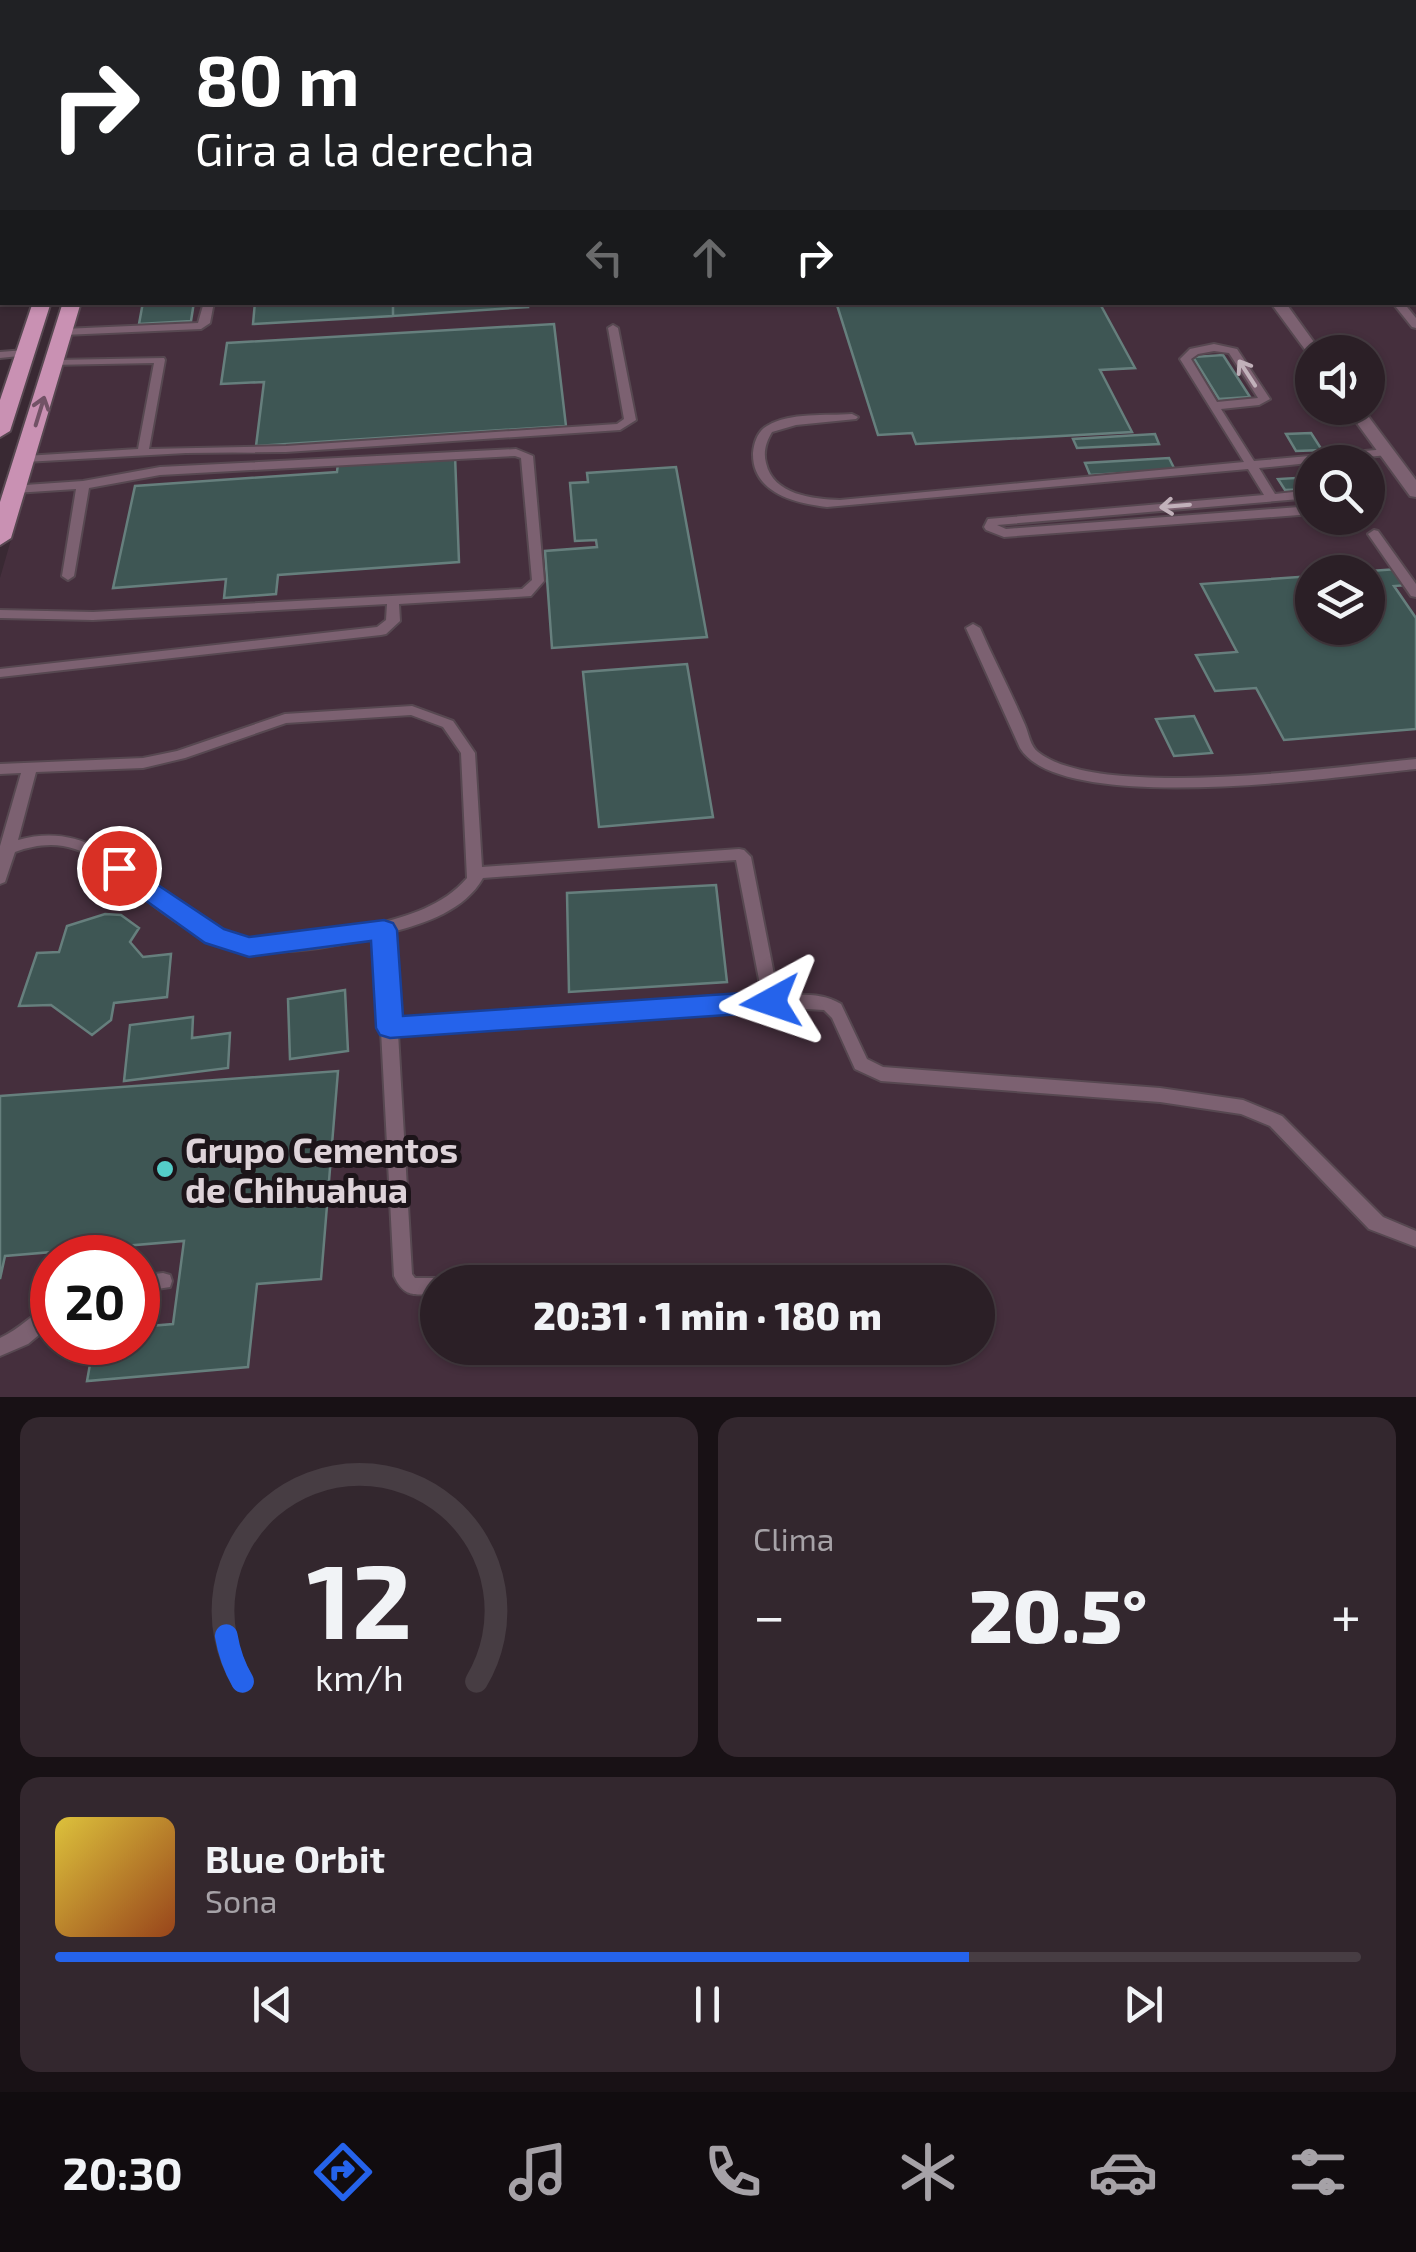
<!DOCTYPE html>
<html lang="es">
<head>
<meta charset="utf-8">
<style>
	:root { --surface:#2b1f26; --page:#33272e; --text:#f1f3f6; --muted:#a6a2a7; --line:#473d43; --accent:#2563eb }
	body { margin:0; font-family:"Exo 2",sans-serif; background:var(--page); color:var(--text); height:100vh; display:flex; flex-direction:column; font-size:38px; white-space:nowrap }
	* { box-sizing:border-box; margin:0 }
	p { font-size:32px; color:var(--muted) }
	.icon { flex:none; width:55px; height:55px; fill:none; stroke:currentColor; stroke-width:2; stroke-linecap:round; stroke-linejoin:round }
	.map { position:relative; height:1397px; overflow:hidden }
	.drawer { display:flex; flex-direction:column; gap:20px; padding:20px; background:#181115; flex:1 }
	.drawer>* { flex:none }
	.hud { position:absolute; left:0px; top:0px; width:1418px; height:305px; box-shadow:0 2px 8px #0004,0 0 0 2px var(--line); background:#202124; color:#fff; overflow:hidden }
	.fabs { position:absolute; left:1295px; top:335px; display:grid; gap:20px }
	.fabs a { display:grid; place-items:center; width:90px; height:90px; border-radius:50%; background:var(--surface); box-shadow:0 2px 8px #0004,0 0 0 2px var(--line); font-size:50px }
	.speed { position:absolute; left:30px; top:1235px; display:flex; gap:20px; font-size:50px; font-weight:700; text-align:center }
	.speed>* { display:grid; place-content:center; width:130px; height:130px; border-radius:50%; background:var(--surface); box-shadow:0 2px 8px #0004,0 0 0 2px var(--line); line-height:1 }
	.speed .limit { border:15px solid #d22; background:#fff; color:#111 }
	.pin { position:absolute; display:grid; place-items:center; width:85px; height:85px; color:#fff; margin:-42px; border:5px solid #fff; border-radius:50%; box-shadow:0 2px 10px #0007 }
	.me { position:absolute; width:110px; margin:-55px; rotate:265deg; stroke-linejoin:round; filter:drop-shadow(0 0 8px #0008) }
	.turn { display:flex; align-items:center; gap:35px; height:210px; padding:0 30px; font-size:45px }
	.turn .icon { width:130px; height:130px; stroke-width:2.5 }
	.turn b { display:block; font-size:70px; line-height:85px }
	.lanes { display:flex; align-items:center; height:95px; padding:0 30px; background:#0003; justify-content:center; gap:50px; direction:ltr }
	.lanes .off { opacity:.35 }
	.big { font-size:75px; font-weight:800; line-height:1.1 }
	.drawer .card { flex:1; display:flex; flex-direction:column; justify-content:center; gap:15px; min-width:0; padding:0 35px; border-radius:20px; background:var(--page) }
	.drawer .dial { align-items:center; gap:0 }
	.dial svg { height:260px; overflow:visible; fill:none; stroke:var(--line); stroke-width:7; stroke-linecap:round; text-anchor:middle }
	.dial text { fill:var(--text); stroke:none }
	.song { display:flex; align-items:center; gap:30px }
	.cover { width:120px; height:120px; border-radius:15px; background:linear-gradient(135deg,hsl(50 70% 55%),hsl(20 70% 35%)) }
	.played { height:10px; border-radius:5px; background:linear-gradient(90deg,var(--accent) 70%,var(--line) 70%) }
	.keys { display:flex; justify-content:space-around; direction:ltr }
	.heat { display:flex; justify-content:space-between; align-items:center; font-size:55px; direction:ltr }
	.drawer .tiles { flex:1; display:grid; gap:20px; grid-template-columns:1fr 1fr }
	.card:last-child { grid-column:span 2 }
	.trip { position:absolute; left:420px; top:1265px; width:575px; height:100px; border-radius:50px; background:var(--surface); box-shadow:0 2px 8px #0004,0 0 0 2px var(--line); font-weight:800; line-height:100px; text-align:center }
	.menu { display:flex; height:160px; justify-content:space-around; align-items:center; background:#110c0f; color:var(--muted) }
	.menu .icon { width:70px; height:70px }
	.menu .current { color:var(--accent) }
	.menu b { font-size:45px; color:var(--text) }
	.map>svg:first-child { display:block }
	.built { fill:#452f3d; fill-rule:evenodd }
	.building { fill:#3e5654; stroke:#667f7d; stroke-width:2.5 }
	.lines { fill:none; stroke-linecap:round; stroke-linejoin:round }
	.service-casing { stroke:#574851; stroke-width:4 }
	.minor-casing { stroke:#574851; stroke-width:4 }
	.primary-casing { stroke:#574851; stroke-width:4 }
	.service { fill:#7c6171; fill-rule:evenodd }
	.minor { fill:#7c6171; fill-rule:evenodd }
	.primary { fill:#c991b3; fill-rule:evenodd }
	.oneway { stroke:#c1b1ba }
	.oneway2 { stroke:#725266 }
	.route { fill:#2563eb; stroke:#184099; stroke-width:2.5 }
	.poi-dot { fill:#54cdc8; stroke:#1c1419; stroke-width:4 }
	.labels { text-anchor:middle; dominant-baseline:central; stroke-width:10; stroke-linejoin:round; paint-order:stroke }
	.near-poi-label { font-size:35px; font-weight:bold; fill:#ded3d9; stroke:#1c1419; text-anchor:start }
</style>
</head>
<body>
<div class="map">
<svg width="1416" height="1397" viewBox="0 0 1416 1397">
	<rect width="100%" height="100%" fill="#392933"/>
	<path class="built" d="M 166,0 L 1416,0 L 1416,1397 L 0,1397 L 0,578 L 79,303 L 1415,302 L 1415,2 ZM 1312,352 L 1368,352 L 1368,408 L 1312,408 ZM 1312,462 L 1368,462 L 1368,518 L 1312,518 ZM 1312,572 L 1368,572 L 1368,628 L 1312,628 ZM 52,1258 L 138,1258 L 138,1342 L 52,1342 ZM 438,1282 L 978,1282 L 978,1348 L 438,1348 Z"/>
	<path class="building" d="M 291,0 L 542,0 L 543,2 L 291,2 Z
		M 880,0 L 1047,0 L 1049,2 L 881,2 Z
		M 1192,0 L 1351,0 L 1354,2 L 1195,2 Z
		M 143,302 L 194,302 L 191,321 L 139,324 Z
		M 255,302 L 393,302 L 393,316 L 253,324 Z
		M 393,302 L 527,302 L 528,307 L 393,316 Z
		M 836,302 L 1099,302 L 1135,368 L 1100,370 L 1132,432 L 916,444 L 912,433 L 878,435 Z
		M 554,324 L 566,426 L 256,446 L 264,382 L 221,384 L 227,343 Z
		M 1223,355 L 1250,397 L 1219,399 L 1193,357 Z
		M 1311,433 L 1322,450 L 1296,451 L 1286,434 Z
		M 1155,434 L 1159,444 L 1077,448 L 1073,439 Z
		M 455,455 L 459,562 L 278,575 L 276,594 L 224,598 L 226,579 L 113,588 L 135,486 L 337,472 L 338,463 Z
		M 1169,458 L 1175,470 L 1090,475 L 1085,463 Z
		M 676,467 L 707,637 L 552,648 L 545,551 L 597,547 L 596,540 L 575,541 L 570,483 L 588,482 L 587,473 Z
		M 1312,477 L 1312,489 L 1285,490 L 1278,479 Z
		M 1398,569 L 1409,585 L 1394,586 L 1416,618 L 1416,729 L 1284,740 L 1256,688 L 1215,691 L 1196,655 L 1237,652 L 1201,584 L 1312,576 L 1312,628 L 1368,628 L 1368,572 L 1355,572 Z
		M 687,664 L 713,817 L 599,827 L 583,672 Z
		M 1194,716 L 1212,753 L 1174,756 L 1156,719 Z
		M 716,885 L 727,982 L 569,992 L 567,893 Z
		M 105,914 L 121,915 L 139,928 L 130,942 L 143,957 L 171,954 L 167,997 L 114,1003 L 111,1020 L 92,1035 L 51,1005 L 19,1006 L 37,953 L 59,952 L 67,926 Z
		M 345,990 L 348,1051 L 290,1059 L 288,999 Z
		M 193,1017 L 192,1038 L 230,1033 L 228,1068 L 124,1081 L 130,1025 Z
		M 338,1071 L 321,1279 L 257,1284 L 248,1367 L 87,1381 L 94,1342 L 138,1342 L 138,1327 L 173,1324 L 184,1241 L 5,1256 L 0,1279 L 0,1096 Z"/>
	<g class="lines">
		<g class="service-casing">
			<path id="service" d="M 201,0 L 209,0 L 209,2 L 202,2 Z
				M 265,0 L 273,0 L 271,2 L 265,2 Z
				M 784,0 L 792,0 L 793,2 L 786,2 Z
				M 808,0 L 816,0 L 817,2 L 810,2 Z
				M 1065,0 L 1073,0 L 1075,2 L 1067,2 Z
				M 1099,0 L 1107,0 L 1109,2 L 1101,2 Z
				M 1126,0 L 1134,0 L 1136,2 L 1128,2 Z
				M 1159,0 L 1167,0 L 1169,2 L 1161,2 Z
				M 0,86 L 2,86 L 2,90 L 0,90 Z
				M 0,154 L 2,154 L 2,160 L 0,160 Z
				M 1415,165 L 1416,165 L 1416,171 L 1415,171 Z
				M 0,235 L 2,236 L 2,243 L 0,242 Z
				M 204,302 L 214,302 L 210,323 L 201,329 L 63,335 L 58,332 L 63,329 L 198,323 Z
				M 1392,302 L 1403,302 L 1416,318 L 1416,328 L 1412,327 Z
				M 613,325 L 618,328 L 636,420 L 620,430 L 286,452 L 186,453 L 25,462 L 19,459 L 25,456 L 138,449 L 154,363 L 50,365 L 50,361 L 54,360 L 164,358 L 165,360 L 149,449 L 286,446 L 617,424 L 624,419 L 608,328 Z
				M 1214,344 L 1237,349 L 1270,399 L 1259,405 L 1221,409 L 1254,461 L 1387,449 L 1393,452 L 1387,455 L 1259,468 L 1275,494 L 1312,490 L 1312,498 L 997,525 L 1006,529 L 1312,506 L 1312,514 L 1004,537 L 986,530 L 984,527 L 988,519 L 1264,495 L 1248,469 L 827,507 C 795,503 752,493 753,453 C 754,442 758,431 767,426 C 790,412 826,416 852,414 L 858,417 L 856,419 L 796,425 L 772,432 C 766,442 763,452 766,463 C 773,495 813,499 840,500 L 1244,462 L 1180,359 L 1190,349 ZM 1214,351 L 1229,353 L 1258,398 L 1217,402 L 1191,359 L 1198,354 Z
				M 25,350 L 30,353 L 29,355 L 0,358 L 0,352 Z
				M 516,449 L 533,456 L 544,581 L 531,596 L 399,604 L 400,621 L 386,634 L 381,635 L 0,677 L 0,669 L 377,627 L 386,620 L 387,604 L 93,620 L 0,618 L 0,610 L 93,612 L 522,589 L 532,580 L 521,458 L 515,456 L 160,475 L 89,488 L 74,576 L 68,580 L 62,576 L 76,489 L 15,493 L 11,492 L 9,489 L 11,486 L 83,481 L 160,467 Z
				M 1374,530 L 1378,531 L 1416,584 L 1416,597 L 1411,596 L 1368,534 Z
				M 973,624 L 980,628 C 994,660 1011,692 1025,725 C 1029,734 1030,746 1038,752 C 1100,801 1335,767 1416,759 L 1416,769 C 1341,776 1062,817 1020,748 L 966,628 Z
				M 412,706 L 453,721 L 475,753 L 482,867 L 739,849 L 744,850 L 751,857 L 778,995 C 800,995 822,992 841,1004 L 867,1059 L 883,1067 L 1160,1088 L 1243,1100 L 1282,1116 L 1383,1217 L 1416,1231 L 1416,1247 L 1369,1229 L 1270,1126 L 1241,1114 L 1160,1102 L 881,1081 L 855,1069 L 832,1018 L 824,1010 L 771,1007 L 398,1033 L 412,1274 L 415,1278 L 438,1278 L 446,1282 L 438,1282 L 438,1294 C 415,1294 405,1299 394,1276 L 376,936 C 330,948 271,959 223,945 C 185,933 151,903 120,879 C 106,868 92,854 75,849 C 55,842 34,845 15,852 L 5,882 L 0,884 L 0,846 L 21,773 L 0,774 L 0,764 L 143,758 L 177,751 L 285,714 ZM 411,715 L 443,727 L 461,753 L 467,878 C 443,906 408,916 373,925 C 332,935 268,947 227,934 C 149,909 111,814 18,840 L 36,772 L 143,768 L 185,758 L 286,723 ZM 736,860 L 762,995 L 397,1020 L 392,932 C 426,923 465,910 483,878 Z
				M 555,1271 L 562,1273 L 564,1279 L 563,1282 L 489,1282 L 491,1276 L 498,1274 Z
				M 163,1273 L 170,1275 L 172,1281 L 170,1287 L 138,1292 L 138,1276 Z
				M 52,1304 L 52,1324 L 28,1344 L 0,1356 L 0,1338 C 20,1329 33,1313 52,1304 Z"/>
		</g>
		<g class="minor-casing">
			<path id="minor" d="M 1270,302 L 1285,302 L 1321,352 L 1309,355 Z
				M 1346,408 L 1362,408 L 1416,480 L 1416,497 L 1410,496 Z"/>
		</g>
		<g class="primary-casing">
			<path id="primary" d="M 1415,112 L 1416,112 L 1416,122 L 1415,122 Z
				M 0,181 L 2,181 L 2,191 L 0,191 Z
				M 33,302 L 51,302 L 10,431 L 0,437 L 0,400 Z
				M 63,302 L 81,302 L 11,538 L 0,545 L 0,502 Z"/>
		</g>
		<use href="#service" class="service"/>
		<use href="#minor" class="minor"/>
		<use href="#primary" class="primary"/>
	</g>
	<defs><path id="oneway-shaft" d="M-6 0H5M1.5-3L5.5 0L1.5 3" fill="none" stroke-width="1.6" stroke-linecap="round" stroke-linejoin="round" transform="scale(2.5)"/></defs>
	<g class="oneway">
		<use href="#oneway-shaft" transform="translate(1247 373) rotate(-123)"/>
		<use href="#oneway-shaft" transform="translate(1175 506) rotate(175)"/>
	</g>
	<use class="oneway2" href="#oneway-shaft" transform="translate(40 411) rotate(-73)"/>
	<path class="route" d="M 119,859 L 224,929 L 249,937 L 384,920 L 393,923 L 397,930 L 403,1016 L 771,991 L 781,994 L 785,1002 L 781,1009 L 771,1012 L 390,1038 L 380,1035 L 376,1028 L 371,941 L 249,957 L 205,943 L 110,875 L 106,868 L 110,862 Z"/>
	<circle class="poi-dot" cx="165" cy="1169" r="10"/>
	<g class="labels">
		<g class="near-poi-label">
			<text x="185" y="1149">Grupo Cementos<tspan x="185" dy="40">de Chihuahua</tspan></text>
		</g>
	</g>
</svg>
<div class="fabs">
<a><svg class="icon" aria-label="sound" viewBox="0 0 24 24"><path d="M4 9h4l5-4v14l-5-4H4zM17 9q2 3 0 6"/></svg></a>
<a><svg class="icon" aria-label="search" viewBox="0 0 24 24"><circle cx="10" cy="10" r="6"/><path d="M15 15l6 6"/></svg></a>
<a><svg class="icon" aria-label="layers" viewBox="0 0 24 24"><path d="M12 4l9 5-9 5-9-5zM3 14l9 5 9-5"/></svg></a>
</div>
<div class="speed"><div class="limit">20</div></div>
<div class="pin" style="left:119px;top:868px;background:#d93025"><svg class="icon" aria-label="arrive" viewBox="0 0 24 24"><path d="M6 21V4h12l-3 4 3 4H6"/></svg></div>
<svg class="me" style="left:771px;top:1002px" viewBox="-20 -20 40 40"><path d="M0-17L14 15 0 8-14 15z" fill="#2563eb" stroke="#fff" stroke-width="4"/></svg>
<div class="trip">20:31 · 1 min · 180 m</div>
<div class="hud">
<div class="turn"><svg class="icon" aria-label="right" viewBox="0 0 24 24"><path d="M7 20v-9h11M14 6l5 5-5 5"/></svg><div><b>80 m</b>Gira a la derecha</div></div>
<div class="lanes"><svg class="icon off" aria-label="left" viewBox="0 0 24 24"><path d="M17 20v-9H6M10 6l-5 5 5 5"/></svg><svg class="icon off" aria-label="ahead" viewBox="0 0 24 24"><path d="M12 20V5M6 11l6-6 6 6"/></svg><svg class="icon" aria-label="right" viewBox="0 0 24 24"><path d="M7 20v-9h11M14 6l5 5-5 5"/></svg></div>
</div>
</div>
<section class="drawer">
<div class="tiles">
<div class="card dial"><svg viewBox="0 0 100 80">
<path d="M14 69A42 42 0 1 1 86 69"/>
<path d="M14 69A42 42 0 0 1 9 55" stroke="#2563eb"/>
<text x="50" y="56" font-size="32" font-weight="700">12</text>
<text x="50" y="72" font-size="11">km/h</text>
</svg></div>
<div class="card"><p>Clima</p>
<div class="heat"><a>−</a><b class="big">20.5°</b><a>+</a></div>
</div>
<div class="card">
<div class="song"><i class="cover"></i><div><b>Blue Orbit</b><p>Sona</p></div></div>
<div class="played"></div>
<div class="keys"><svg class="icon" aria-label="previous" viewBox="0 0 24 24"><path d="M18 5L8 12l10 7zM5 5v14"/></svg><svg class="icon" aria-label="pause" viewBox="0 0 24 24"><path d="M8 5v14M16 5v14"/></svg><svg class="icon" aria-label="next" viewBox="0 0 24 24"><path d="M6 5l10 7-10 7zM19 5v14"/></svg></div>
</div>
</div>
</section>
<nav class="menu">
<b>20:30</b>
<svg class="icon current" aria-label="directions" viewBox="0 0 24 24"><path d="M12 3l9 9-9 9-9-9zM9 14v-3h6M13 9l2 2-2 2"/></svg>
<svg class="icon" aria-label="music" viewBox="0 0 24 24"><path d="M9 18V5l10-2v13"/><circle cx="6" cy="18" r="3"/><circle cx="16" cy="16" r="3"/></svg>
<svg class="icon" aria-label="phone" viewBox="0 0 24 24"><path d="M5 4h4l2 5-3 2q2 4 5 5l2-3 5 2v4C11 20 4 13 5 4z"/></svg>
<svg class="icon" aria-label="climate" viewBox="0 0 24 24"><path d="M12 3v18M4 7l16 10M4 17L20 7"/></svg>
<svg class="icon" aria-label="car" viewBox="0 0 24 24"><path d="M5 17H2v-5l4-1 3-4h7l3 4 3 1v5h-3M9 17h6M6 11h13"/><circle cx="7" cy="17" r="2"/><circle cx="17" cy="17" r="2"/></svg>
<svg class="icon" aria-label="filters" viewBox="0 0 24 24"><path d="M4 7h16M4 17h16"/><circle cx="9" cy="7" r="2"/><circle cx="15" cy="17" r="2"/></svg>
</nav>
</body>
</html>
